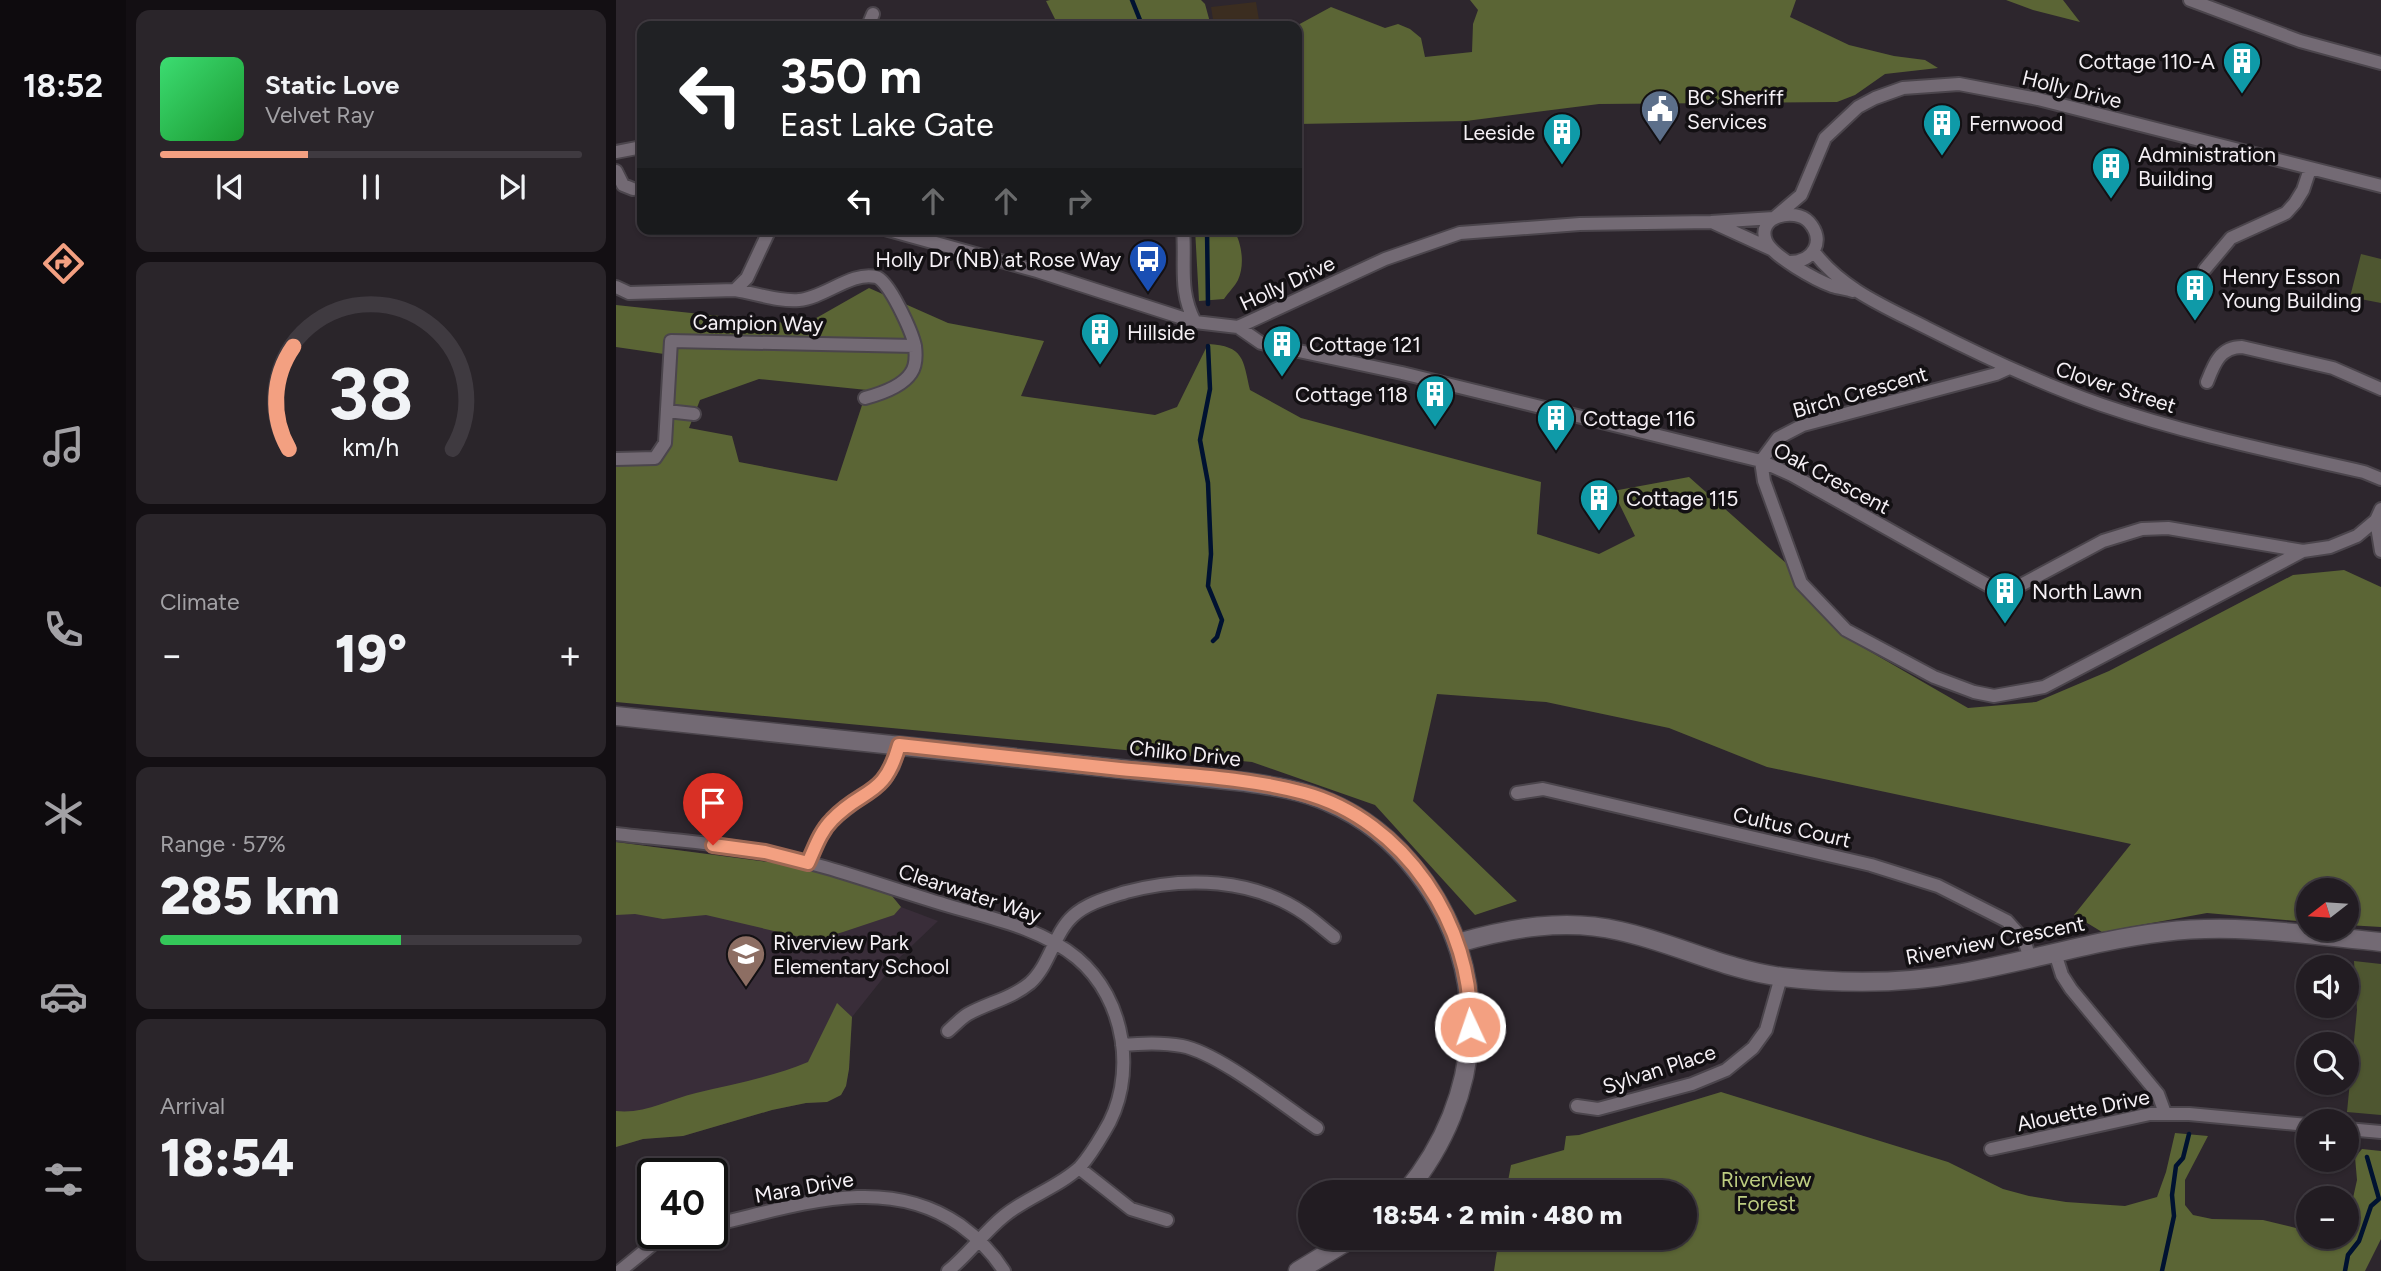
<!DOCTYPE html>
<html lang="en">
<head>
<meta charset="utf-8">
<style>
	:root { --surface:#221c22; --page:#2a252a; --text:#f1f3f6; --muted:#a2a1a5; --line:#3f3a40; --accent:#f3a081 }
	body { margin:0; font-family:Figtree,sans-serif; background:var(--page); color:var(--text); height:100vh; display:flex; flex-direction:column; font-size:26px; white-space:nowrap }
	* { box-sizing:border-box; margin:0 }
	p { font-size:23px; color:var(--muted) }
	.icon { flex:none; width:38px; height:38px; fill:none; stroke:currentColor; stroke-width:2; stroke-linecap:round; stroke-linejoin:round }
	.map { position:relative; flex:1; overflow:hidden }
	.side { display:flex; flex-direction:column; gap:10px; padding:10px; background:#130f13; width:490px }
	.side>* { flex:none }
	.guide { position:absolute; left:21px; top:21px; width:665px; height:214px; border-radius:14px; box-shadow:0 2px 5px #0004,0 0 0 2px var(--line); background:#202124; color:#fff; overflow:hidden }
	.needle { width:46px; rotate:253deg }
	.controls { position:absolute; left:1680px; top:878px; display:grid; gap:14px }
	.controls a { display:grid; place-items:center; width:63px; height:63px; border-radius:50%; background:var(--surface); box-shadow:0 2px 5px #0004,0 0 0 2px var(--line); font-size:35px }
	.speed { position:absolute; left:21px; top:1158px; display:flex; gap:14px; font-size:35px; font-weight:700; text-align:center }
	.speed>* { display:grid; place-content:center; width:91px; height:91px; border-radius:50%; background:var(--surface); box-shadow:0 2px 5px #0004,0 0 0 2px var(--line); line-height:1 }
	.speed .limit { border:4px solid #111; border-radius:10px; background:#fff; color:#111 }
	.pin { position:absolute; display:grid; place-items:center; width:60px; height:60px; color:#fff; margin:-72px -30px; border-radius:50% 50% 50% 0; rotate:-45deg; box-shadow:0 0 7px #0007 }
	.pin .icon { rotate:45deg }
	.me { position:absolute; width:77px; margin:-38px; rotate:357deg; stroke-linejoin:round; filter:drop-shadow(0 0 5px #0008) }
	.turn { display:flex; align-items:center; gap:24px; height:147px; padding:0 28px; font-size:32px }
	.turn .icon { width:91px; height:91px; stroke-width:2.5 }
	.turn b { display:block; font-size:49px; line-height:60px }
	.lanes { display:flex; align-items:center; height:66px; padding:0 28px; background:#0003; justify-content:center; gap:35px; direction:ltr }
	.lanes .off { opacity:.35 }
	.big { font-size:52px; font-weight:800; line-height:1.1 }
	.side .tile { flex:1; display:flex; flex-direction:column; justify-content:center; gap:10px; min-width:0; padding:0 24px; border-radius:14px; background:var(--page) }
	.side .dial { align-items:center; gap:0 }
	.dial svg { height:182px; overflow:visible; fill:none; stroke:var(--line); stroke-width:7; stroke-linecap:round; text-anchor:middle }
	.dial text { fill:var(--text); stroke:none }
	.song { display:flex; align-items:center; gap:21px }
	.cover { width:84px; height:84px; border-radius:10px; background:linear-gradient(135deg,hsl(140 70% 55%),hsl(130 70% 35%)) }
	.played { height:7px; border-radius:4px; background:linear-gradient(90deg,var(--accent) 35%,var(--line) 35%) }
	.keys { display:flex; justify-content:space-around; direction:ltr }
	.heat { display:flex; justify-content:space-between; align-items:center; font-size:38px; direction:ltr }
	.charge { height:10px; border-radius:5px; background:linear-gradient(90deg,#34c759 57%,var(--line) 0) }
	.trip { position:absolute; left:682px; top:1180px; width:399px; height:70px; border-radius:35px; background:var(--surface); box-shadow:0 2px 5px #0004,0 0 0 2px var(--line); font-weight:800; line-height:70px; text-align:center }
	main { display:flex; flex:1; min-height:0 }
	.tabs { display:flex; flex-direction:column; width:126px; justify-content:space-around; align-items:center; background:#0e0b0e; color:var(--muted) }
	.tabs .icon { width:49px; height:49px }
	.tabs .active { color:var(--accent) }
	.tabs b { font-size:32px; color:var(--text) }
	.map>svg:first-child { display:block }
	.industrial { fill:#3b2d20 }
	.built { fill:#392d39 }
	.green { fill:#4e5630 }
	.forest { fill:#5b6535; fill-rule:evenodd }
	.lines { fill:none; stroke-linecap:round; stroke-linejoin:round }
	.stream { stroke:#001231; stroke-width:4.5 }
	.street-casing { stroke:#4b454c; stroke-width:16 }
	.secondary-casing { stroke:#4b454c; stroke-width:21 }
	.street { stroke:#736a74; stroke-width:12 }
	.secondary { stroke:#736a74; stroke-width:18 }
	.route-casing { stroke:#9e6854; stroke-width:18 }
	.route { stroke:#f3a081; stroke-width:12 }
	.labels { text-anchor:middle; dominant-baseline:central; stroke-width:7; stroke-linejoin:round; paint-order:stroke }
	.poi-label { font-size:21px; fill:#f5f0f5; stroke:#131013; text-anchor:start }
	.street-label { font-size:21px; fill:#f5f0f5; stroke:#131013 }
	.park-label { font-size:21px; fill:#bdcd81; stroke:#131013 }
</style>
</head>
<body>
<main>
<nav class="tabs">
<b>18:52</b>
<svg class="icon active" aria-label="directions" viewBox="0 0 24 24"><path d="M12 3l9 9-9 9-9-9zM9 14v-3h6M13 9l2 2-2 2"/></svg>
<svg class="icon" aria-label="music" viewBox="0 0 24 24"><path d="M9 18V5l10-2v13"/><circle cx="6" cy="18" r="3"/><circle cx="16" cy="16" r="3"/></svg>
<svg class="icon" aria-label="phone" viewBox="0 0 24 24"><path d="M5 4h4l2 5-3 2q2 4 5 5l2-3 5 2v4C11 20 4 13 5 4z"/></svg>
<svg class="icon" aria-label="climate" viewBox="0 0 24 24"><path d="M12 3v18M4 7l16 10M4 17L20 7"/></svg>
<svg class="icon" aria-label="car" viewBox="0 0 24 24"><path d="M5 17H2v-5l4-1 3-4h7l3 4 3 1v5h-3M9 17h6M6 11h13"/><circle cx="7" cy="17" r="2"/><circle cx="17" cy="17" r="2"/></svg>
<svg class="icon" aria-label="filters" viewBox="0 0 24 24"><path d="M4 7h16M4 17h16"/><circle cx="9" cy="7" r="2"/><circle cx="15" cy="17" r="2"/></svg>
</nav>
<section class="side">
<div class="tile">
<div class="song"><i class="cover"></i><div><b>Static Love</b><p>Velvet Ray</p></div></div>
<div class="played"></div>
<div class="keys"><svg class="icon" aria-label="previous" viewBox="0 0 24 24"><path d="M18 5L8 12l10 7zM5 5v14"/></svg><svg class="icon" aria-label="pause" viewBox="0 0 24 24"><path d="M8 5v14M16 5v14"/></svg><svg class="icon" aria-label="next" viewBox="0 0 24 24"><path d="M6 5l10 7-10 7zM19 5v14"/></svg></div>
</div>
<div class="tile dial"><svg viewBox="0 0 100 80">
<path d="M14 69A42 42 0 1 1 86 69"/>
<path d="M14 69A42 42 0 0 1 16 24" stroke="#f3a081"/>
<text x="50" y="56" font-size="32" font-weight="700">38</text>
<text x="50" y="72" font-size="11">km/h</text>
</svg></div>
<div class="tile"><p>Climate</p>
<div class="heat"><a>−</a><b class="big">19°</b><a>+</a></div>
</div>
<div class="tile"><p>Range · 57%</p><b class="big">285 km</b><div class="charge"></div></div>
<div class="tile"><p>Arrival</p><b class="big">18:54</b></div>
</section>
<div class="map">
<svg width="1765" height="1271" viewBox="0 0 1765 1271">
	<rect width="100%" height="100%" fill="#2d262d"/>
	<path class="industrial" d="M 640,2 L 644,26 L 598,26 L 595,7 Z"/>
	<path class="built" d="M 0,842 L 190,867 L 276,896 L 285,907 L 322,921 L 283,958 L 236,1017 L 233,1069 L 230,1086 L 225,1095 L 211,1102 L 190,1103 L 156,1110 L 67,1136 L 27,1139 L 0,1147 Z"/>
	<path class="green" d="M 1745,254 L 1765,259 L 1765,303 L 1734,297 Z
		M 1738,961 L 1765,964 L 1765,1115 L 1731,1112 L 1741,1010 Z"/>
	<path class="forest" d="M 434,0 L 585,0 L 589,4 L 595,26 L 439,26 L 440,21 L 430,1 Z
		M 854,0 L 1180,0 L 1174,17 L 1233,45 L 1278,56 L 1309,60 L 1322,68 L 1269,74 L 1239,95 L 1221,102 L 983,104 L 850,121 L 681,124 L 680,26 L 715,7 L 769,28 L 782,24 L 794,29 L 805,38 L 809,57 L 856,52 L 857,24 L 862,10 Z
		M 1390,0 L 1447,0 L 1464,22 L 1417,10 Z
		M 579,229 L 617,229 C 626,242 629,265 622,280 C 619,286 612,293 608,299 L 583,301 Z
		M 253,288 L 332,323 L 428,341 L 405,396 L 539,415 L 561,407 L 592,344 C 628,346 627,359 634,390 L 685,418 L 925,482 L 921,534 L 983,554 L 1019,536 L 997,491 L 1073,477 L 1170,563 L 1197,605 L 1241,644 L 1352,708 L 1420,702 L 1493,671 L 1677,575 L 1728,570 L 1765,587 L 1765,927 L 1731,925 L 1731,891 L 1692,891 L 1692,922 L 1591,913 L 1486,932 L 1458,915 L 1515,844 L 1151,767 L 1053,728 L 930,702 L 821,694 L 797,801 L 901,901 L 859,915 L 759,805 L 636,762 L 0,702 L 0,457 L 37,463 L 55,433 L 48,354 L 0,347 L 0,305 L 188,325 ZM 143,379 L 251,390 L 221,481 L 123,462 L 116,436 L 73,428 L 84,400 Z
		M 0,842 L 190,867 L 276,896 L 285,907 L 278,915 L 227,932 L 206,938 L 188,938 L 90,915 L 47,919 L 19,914 L 0,915 Z
		M 221,1003 L 236,1017 L 233,1069 L 230,1086 L 225,1095 L 211,1102 L 190,1103 L 156,1110 L 67,1136 L 27,1139 L 0,1147 L 0,1111 C 29,1114 52,1100 80,1093 C 117,1084 156,1077 192,1062 Z
		M 1105,1092 L 1332,1162 L 1387,1189 L 1413,1196 L 1450,1202 L 1509,1206 L 1541,1197 L 1550,1172 L 1559,1133 L 1592,1136 L 1569,1180 L 1569,1205 L 1577,1215 L 1596,1219 L 1647,1220 L 1692,1231 L 1692,1237 L 1731,1237 L 1731,1225 L 1741,1180 L 1739,1157 L 1746,1149 L 1765,1151 L 1765,1239 L 1749,1271 L 878,1271 L 883,1237 L 1069,1237 L 1069,1192 L 890,1192 L 895,1165 L 948,1150 L 950,1136 L 963,1135 Z"/>
	<g class="lines">
		<path class="stream" d="M 516,0 L 524,20 L 523,26
			M 591,229 L 592,304
			M 592,346 L 594,389 L 584,440 L 592,483 L 595,554 L 592,586 L 606,620 L 601,637 L 597,641
			M 1546,1271 L 1558,1216 L 1556,1195 L 1560,1166 L 1567,1158 L 1573,1134
			M 1729,1271 L 1732,1255 L 1743,1241 L 1755,1206 L 1763,1199 L 1751,1157"/>
		<g class="street-casing">
			<path id="street" d="M 1574,0 L 1684,41 L 1765,63
				M 252,26 L 257,14
				M 0,152 L 26,147
				M 0,171 L 7,185 L 17,189
				M 1098,223 L 1155,249
				M 154,229 L 131,278 L 119,290 C 139,293 163,302 183,300 C 208,298 236,271 260,277 C 273,280 296,332 299,346 C 300,354 300,366 295,373 C 286,387 264,394 249,398
				M 269,229 L 421,271 L 579,322 L 622,327 L 769,259 L 844,233 L 964,224 L 1095,222 L 1158,218 L 1185,195 L 1209,138 L 1242,107 L 1259,98 L 1287,88 L 1343,84 L 1422,99 L 1765,186
				M 567,229 C 570,264 562,290 579,322
				M 1198,252 C 1227,290 1270,307 1311,328 C 1368,357 1425,384 1486,405 C 1571,434 1660,452 1748,472 L 1765,479
				M 1174,262 C 1197,262 1210,241 1193,222 C 1179,207 1140,216 1150,241 C 1156,256 1200,280 1216,286 C 1223,288 1230,289 1237,291
				M 1589,269 L 1615,238 L 1670,213 L 1679,203 L 1687,190 L 1694,169
				M 0,287 L 13,293 L 119,290
				M 622,327 L 645,343 L 786,373 L 1145,461 L 1176,475 L 1375,587 L 1403,586 L 1487,541 L 1526,529 L 1552,528 L 1687,551 L 1714,547 L 1741,536 L 1760,520 L 1765,509
				M 1391,369 L 1380,374 L 1187,425 L 1162,438 L 1145,461 L 1148,481 L 1185,583 L 1230,630 L 1318,677 L 1358,692 L 1378,696 L 1428,687 L 1687,551
				M 1591,382 C 1598,364 1604,347 1626,347 L 1717,368 L 1765,389
				M 51,411 L 78,414
				M 0,459 L 39,458 L 49,443 L 55,341 L 299,346
				M 1760,520 L 1765,551
				M 901,793 L 927,789 L 1255,865 L 1322,886 L 1391,921 L 1408,940 L 1414,958
				M 0,834 C 49,840 99,842 147,852 C 209,864 269,887 330,905 C 374,918 425,928 461,958 C 510,999 522,1078 488,1132 C 481,1144 473,1157 464,1167 C 443,1187 411,1197 388,1216 C 368,1232 353,1254 332,1271
				M 192,863 L 204,837 L 215,821 L 269,779 L 277,766 L 283,745
				M 1439,953 L 1446,975 L 1455,989 L 1542,1094 L 1549,1113
				M 332,1031 C 338,1026 345,1018 352,1014 C 372,1003 396,998 414,983 C 434,965 438,933 457,916 C 471,903 491,898 510,892 C 569,876 637,878 689,914 C 699,921 709,930 718,937
				M 506,1045 C 526,1043 546,1042 566,1046 C 603,1053 668,1106 701,1128
				M 961,1106 L 982,1109 L 1076,1084 L 1110,1070 L 1137,1048 L 1150,1030 L 1165,977
				M 1731,1129 L 1765,1132
				M 1375,1149 L 1534,1114 L 1573,1114 L 1692,1125
				M 463,1168 L 515,1209 L 551,1220
				M 96,1225 C 178,1207 268,1172 344,1225 C 362,1238 376,1252 388,1271
				M 4,1271 L 37,1244 L 61,1234"/>
		</g>
		<g class="secondary-casing">
			<path id="secondary" d="M 0,716 L 629,782 C 657,786 685,790 712,802 C 748,817 779,843 802,873 C 878,971 868,1098 790,1192
				M 842,943 C 894,928 949,918 1004,931 C 1059,943 1110,970 1166,977 C 1226,984 1287,984 1346,973 C 1414,961 1480,940 1548,932 C 1620,923 1693,935 1765,942
				M 682,1271 L 738,1237"/>
		</g>
		<use href="#street" class="street"/>
		<use href="#secondary" class="secondary"/>
	</g>
	<g class="lines">
		<g class="route-casing">
			<path id="route" d="M 97,845 L 149,852 L 192,863 C 199,848 204,832 216,820 C 247,787 268,799 283,745 C 357,753 431,761 504,769 C 565,775 629,777 688,793 C 788,820 858,926 854,1027"/>
		</g>
		<use href="#route" class="route"/>
	</g>
	<defs>
		<g id="building-pin" transform="scale(2.0125)"><path d="M0 17L-7.5 6A9.5 9.5 0 1 1 7.5 6Z" fill="#0f9aa8" stroke="#131013"/><path d="M-4-6H4V6H1V3H-1V6H-4ZM-2.5-4.3h1.7v1.8h-1.7ZM.8-4.3h1.7v1.8H.8ZM-2.5-1h1.7V.8h-1.7ZM.8-1h1.7V.8H.8Z" fill="#fff"/></g>
		<g id="civic-pin" transform="scale(2.0125)"><path d="M0 17L-7.5 6A9.5 9.5 0 1 1 7.5 6Z" fill="#5c6f8a" stroke="#131013"/><path d="M-.6-6.5H3V-4.5H.6V-3L4-1V1h2V6H-6V1h2V-1L-.6-3ZM-1.2 2.5V6h2.4V2.5Z" fill="#fff"/></g>
		<g id="bus-pin" transform="scale(2.0125)"><path d="M0 17L-7.5 6A9.5 9.5 0 1 1 7.5 6Z" fill="#1a4fb4" stroke="#131013"/><path d="M-5-6H5V4H4V6H2V4H-2V6H-4V4H-5ZM-3.5-4V0h7V-4ZM-3.5 1.2v1.5H-2V1.2ZM2 1.2v1.5H3.5V1.2Z" fill="#fff"/></g>
		<g id="school-pin" transform="scale(2.0125)"><path d="M0 17L-7.5 6A9.5 9.5 0 1 1 7.5 6Z" fill="#8d6e63" stroke="#131013"/><path d="M0-5L7-2L0 1L-7-2ZM-4 1L0 2.5L4 1V4Q0 6-4 4Z" fill="#fff"/></g>
	</defs>
	<g fill-rule="evenodd">
		<use href="#building-pin" x="1626" y="61"/>
		<use href="#civic-pin" x="1044" y="109"/>
		<use href="#building-pin" x="1326" y="123"/>
		<use href="#building-pin" x="946" y="132"/>
		<use href="#building-pin" x="1495" y="166"/>
		<use href="#bus-pin" x="532" y="259"/>
		<use href="#building-pin" x="1579" y="288"/>
		<use href="#building-pin" x="484" y="332"/>
		<use href="#building-pin" x="666" y="344"/>
		<use href="#building-pin" x="819" y="394"/>
		<use href="#building-pin" x="940" y="418"/>
		<use href="#building-pin" x="983" y="498"/>
		<use href="#building-pin" x="1389" y="591"/>
		<use href="#school-pin" x="130" y="954"/>
	</g>
	<g class="labels">
		<g class="poi-label">
			<text x="1599" y="61" text-anchor="end">Cottage 110-A</text>
			<text x="1071" y="97">BC Sheriff<tspan x="1071" dy="24">Services</tspan></text>
			<text x="1353" y="123">Fernwood</text>
			<text x="919" y="132" text-anchor="end">Leeside</text>
			<text x="1522" y="154">Administration<tspan x="1522" dy="24">Building</tspan></text>
			<text x="505" y="259" text-anchor="end">Holly Dr (NB) at Rose Way</text>
			<text x="1606" y="276">Henry Esson<tspan x="1606" dy="24">Young Building</tspan></text>
			<text x="511" y="332">Hillside</text>
			<text x="693" y="344">Cottage 121</text>
			<text x="792" y="394" text-anchor="end">Cottage 118</text>
			<text x="967" y="418">Cottage 116</text>
			<text x="1010" y="498">Cottage 115</text>
			<text x="1416" y="591">North Lawn</text>
			<text x="157" y="942">Riverview Park<tspan x="157" dy="24">Elementary School</tspan></text>
		</g>
		<g class="street-label">
			<text transform="translate(1456 89) rotate(14)">Holly Drive</text>
			<text transform="translate(671 283) rotate(-25)">Holly Drive</text>
			<text transform="translate(142 323) rotate(1)">Campion Way</text>
			<text transform="translate(1500 387) rotate(18)">Clover Street</text>
			<text transform="translate(1244 392) rotate(-16)">Birch Crescent</text>
			<text transform="translate(1216 478) rotate(28)">Oak Crescent</text>
			<text transform="translate(569 753) rotate(6)">Chilko Drive</text>
			<text transform="translate(1176 827) rotate(13)">Cultus Court</text>
			<text transform="translate(354 893) rotate(18)">Clearwater Way</text>
			<text transform="translate(1379 940) rotate(-11)">Riverview Crescent</text>
			<text transform="translate(1043 1069) rotate(-18)">Sylvan Place</text>
			<text transform="translate(1467 1110) rotate(-12)">Alouette Drive</text>
			<text transform="translate(188 1187) rotate(-10)">Mara Drive</text>
		</g>
		<g class="park-label">
			<text x="1150" y="1179">Riverview<tspan x="1150" dy="24">Forest</tspan></text>
		</g>
	</g>
</svg>
<div class="controls">
<a><svg class="needle" viewBox="-14 -14 28 28"><path d="M0-13l5 13h-10z" fill="#e53935"/><path d="M0 13l5-13h-10z" fill="#a2a1a5"/></svg></a>
<a><svg class="icon" aria-label="sound" viewBox="0 0 24 24"><path d="M4 9h4l5-4v14l-5-4H4zM17 9q2 3 0 6"/></svg></a>
<a><svg class="icon" aria-label="search" viewBox="0 0 24 24"><circle cx="10" cy="10" r="6"/><path d="M15 15l6 6"/></svg></a>
<a>+</a>
<a>−</a>
</div>
<div class="speed"><div class="limit">40</div></div>
<div class="pin" style="left:97px;top:845px;background:#d93025"><svg class="icon" aria-label="arrive" viewBox="0 0 24 24"><path d="M6 21V4h12l-3 4 3 4H6"/></svg></div>
<svg class="me" style="left:854px;top:1027px" viewBox="-20 -20 40 40"><circle r="17" fill="#f3a081" stroke="#fff" stroke-width="3"/><path d="M0-11L8 9 0 5-8 9z" fill="#fff"/></svg>
<div class="trip">18:54 · 2 min · 480 m</div>
<div class="guide">
<div class="turn"><svg class="icon" aria-label="left" viewBox="0 0 24 24"><path d="M17 20v-9H6M10 6l-5 5 5 5"/></svg><div><b>350 m</b>East Lake Gate</div></div>
<div class="lanes"><svg class="icon" aria-label="left" viewBox="0 0 24 24"><path d="M17 20v-9H6M10 6l-5 5 5 5"/></svg><svg class="icon off" aria-label="ahead" viewBox="0 0 24 24"><path d="M12 20V5M6 11l6-6 6 6"/></svg><svg class="icon off" aria-label="ahead" viewBox="0 0 24 24"><path d="M12 20V5M6 11l6-6 6 6"/></svg><svg class="icon off" aria-label="right" viewBox="0 0 24 24"><path d="M7 20v-9h11M14 6l5 5-5 5"/></svg></div>
</div>
</div>
</main>
</body>
</html>
